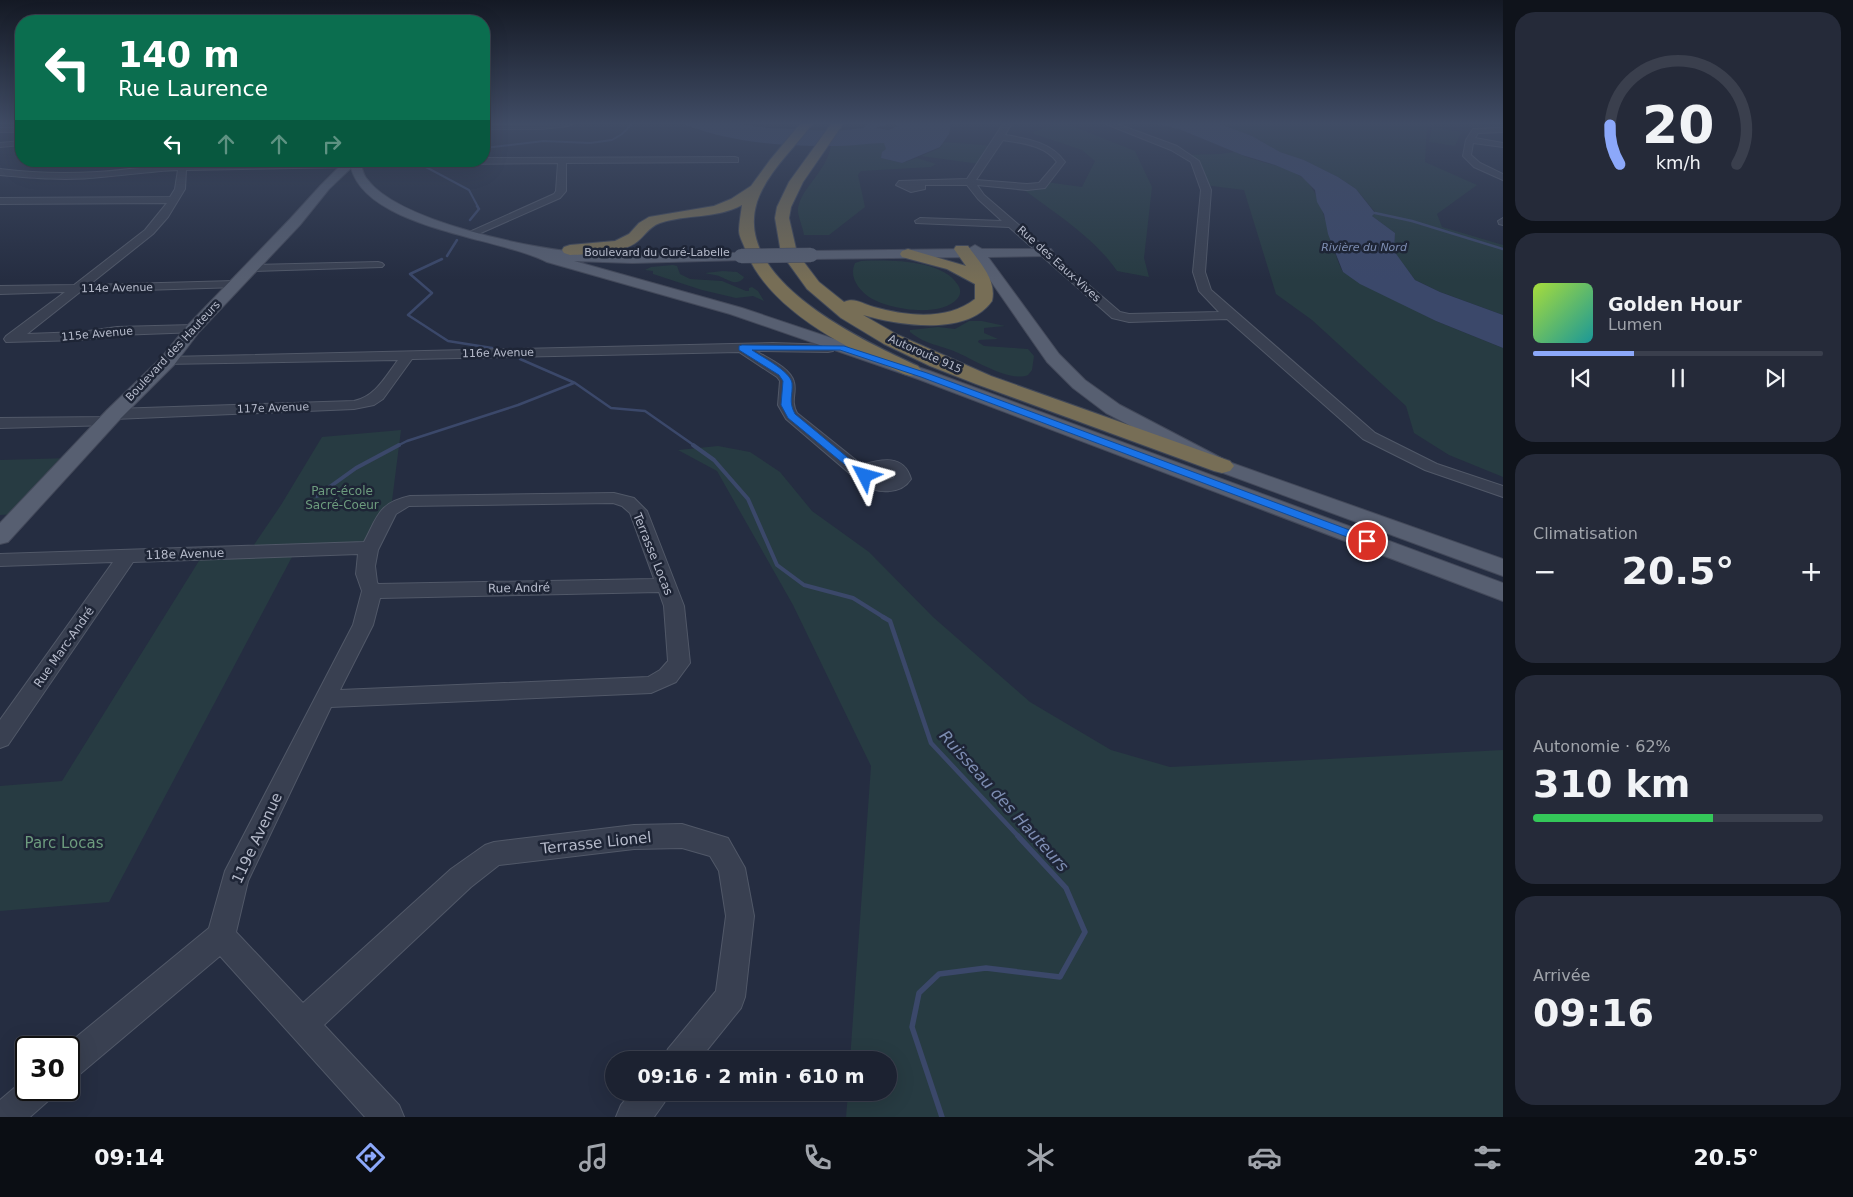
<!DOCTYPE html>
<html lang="fr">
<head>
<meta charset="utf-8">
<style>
	:root { --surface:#1c2231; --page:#252a39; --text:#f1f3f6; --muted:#a0a4ab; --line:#3a3f4d; --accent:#8ca8fa }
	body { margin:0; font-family:"DejaVu Sans",sans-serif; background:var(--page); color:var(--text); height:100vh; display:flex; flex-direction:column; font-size:19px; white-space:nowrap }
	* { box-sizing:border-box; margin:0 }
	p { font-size:16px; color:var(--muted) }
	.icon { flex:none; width:28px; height:28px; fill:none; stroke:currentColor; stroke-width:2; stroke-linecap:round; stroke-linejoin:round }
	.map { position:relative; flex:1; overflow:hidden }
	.drawer { display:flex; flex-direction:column; gap:12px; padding:12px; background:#0f131b; width:350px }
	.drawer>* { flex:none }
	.banner { position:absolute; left:15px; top:15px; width:475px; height:152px; border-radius:20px; box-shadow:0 5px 20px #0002,0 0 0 1px var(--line); background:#0b6e4f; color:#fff; overflow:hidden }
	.speed { position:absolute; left:15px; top:1036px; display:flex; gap:10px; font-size:25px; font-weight:700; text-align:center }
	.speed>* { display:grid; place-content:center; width:65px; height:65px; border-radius:50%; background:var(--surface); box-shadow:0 5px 20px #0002,0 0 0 1px var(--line); line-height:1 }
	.speed .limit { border:2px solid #111; border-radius:8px; background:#fff; color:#111 }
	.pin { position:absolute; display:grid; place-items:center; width:42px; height:42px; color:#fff; margin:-21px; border:2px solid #fff; border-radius:50%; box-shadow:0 1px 5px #0007 }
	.me { position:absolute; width:55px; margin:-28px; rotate:309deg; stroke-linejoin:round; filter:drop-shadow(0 0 4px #0008) }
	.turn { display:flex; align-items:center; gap:18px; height:105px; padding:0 20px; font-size:22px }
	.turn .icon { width:65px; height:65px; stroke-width:2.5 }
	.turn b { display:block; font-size:35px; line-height:42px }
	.lanes { display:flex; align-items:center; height:48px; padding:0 20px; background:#0003; justify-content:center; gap:25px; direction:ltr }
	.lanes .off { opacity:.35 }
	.big { font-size:38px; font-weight:700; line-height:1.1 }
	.drawer .card { flex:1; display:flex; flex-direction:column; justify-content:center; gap:8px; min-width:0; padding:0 18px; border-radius:20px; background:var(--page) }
	.drawer .dial { align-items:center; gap:0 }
	.dial svg { height:130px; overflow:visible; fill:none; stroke:var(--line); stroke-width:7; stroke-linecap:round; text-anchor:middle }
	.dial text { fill:var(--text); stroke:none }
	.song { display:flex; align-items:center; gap:15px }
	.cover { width:60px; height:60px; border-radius:8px; background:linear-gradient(135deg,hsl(80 70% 55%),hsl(180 70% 35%)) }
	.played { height:5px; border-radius:2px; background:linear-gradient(90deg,var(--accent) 35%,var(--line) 35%) }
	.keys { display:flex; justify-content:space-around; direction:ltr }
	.heat { display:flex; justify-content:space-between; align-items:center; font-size:28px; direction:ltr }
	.charge { height:8px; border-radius:4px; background:linear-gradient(90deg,#34c759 62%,var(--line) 0) }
	.trip { position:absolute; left:605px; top:1051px; width:292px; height:50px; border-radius:25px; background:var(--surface); box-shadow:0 5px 20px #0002,0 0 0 1px var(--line); font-weight:700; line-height:50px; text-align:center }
	.tab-bar { display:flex; height:80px; justify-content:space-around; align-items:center; background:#0b0e14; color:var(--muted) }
	.tab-bar .icon { width:35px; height:35px }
	.tab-bar .current { color:var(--accent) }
	.tab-bar b { font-size:22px; color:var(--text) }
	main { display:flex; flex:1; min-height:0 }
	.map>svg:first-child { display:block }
	.green { fill:#273b42 }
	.water { fill:#3b486a }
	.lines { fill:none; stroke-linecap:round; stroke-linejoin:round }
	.stream-far4 { stroke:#3b486a; stroke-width:2 }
	.stream-far3 { stroke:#3b486a; stroke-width:2.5 }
	.stream-far2 { stroke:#3b486a; stroke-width:4 }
	.stream-far1 { stroke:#3b486a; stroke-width:4.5 }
	.stream { stroke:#3b486a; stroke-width:5.5 }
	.minor-casing { stroke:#515868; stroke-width:2 }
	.major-casing { stroke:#43495a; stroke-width:2 }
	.highway-casing { stroke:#414858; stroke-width:2 }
	.minor { fill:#394051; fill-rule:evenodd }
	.major { fill:#575f71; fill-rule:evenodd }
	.highway { fill:#776e56; fill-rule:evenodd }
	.major-bridge-casing { stroke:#43495a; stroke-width:15; stroke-linecap:butt }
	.major-bridge { stroke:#575f71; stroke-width:14 }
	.route { fill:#1a73e8; stroke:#114b97 }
	.labels { text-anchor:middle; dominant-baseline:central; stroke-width:5; stroke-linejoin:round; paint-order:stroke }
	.far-water-label { font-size:11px; font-style:italic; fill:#7d8db2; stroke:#1e2536 }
	.far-street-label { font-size:11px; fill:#b6bbcb; stroke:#1e2536 }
	.park-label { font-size:12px; fill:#6d9c7e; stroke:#1e2536 }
	.street-label { font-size:12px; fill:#b6bbcb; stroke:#1e2536 }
	.near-street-label { font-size:15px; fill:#b6bbcb; stroke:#1e2536 }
	.near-park-label { font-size:15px; fill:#6d9c7e; stroke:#1e2536 }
	.near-water-label { font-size:16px; font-style:italic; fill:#7d8db2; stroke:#1e2536 }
</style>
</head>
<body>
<main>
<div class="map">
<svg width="1503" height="1117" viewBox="0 0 1503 1117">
	<rect width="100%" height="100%" fill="#252d41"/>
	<path class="green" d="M 1054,124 L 1067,124 L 1135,151 L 1152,187 L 1144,258 L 1149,277 L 1117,271 C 1093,236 1053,212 1019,186 L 1046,182 L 1082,187 L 1095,161 L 1082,150 L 1031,133 Z
		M 1220,124 L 1435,124 L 1427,127 L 1425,162 L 1477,185 L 1437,214 L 1442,227 L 1503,245 L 1503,315 L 1440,292 L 1415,280 L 1393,251 L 1395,233 L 1372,216 L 1375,212 L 1356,189 L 1338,177 L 1304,160 L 1280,152 L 1252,136 Z
		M 1432,127 L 1461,132 L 1455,146 L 1429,142 Z
		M 944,142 L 995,146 L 980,164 L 921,156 L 940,148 Z
		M 874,143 L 885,143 L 886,149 L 882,152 L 881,158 L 902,163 L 917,158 L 936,164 L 931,167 L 861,171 L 858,175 L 865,207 L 829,235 L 804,235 C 803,227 797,215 798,208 C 802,187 826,172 831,146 Z
		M 1235,152 C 1255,163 1280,163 1300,176 C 1325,191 1328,245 1343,272 L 1436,321 L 1503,348 L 1503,477 L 1449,455 L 1414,433 L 1406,406 L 1312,320 L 1276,294 L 1244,190 L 1204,185 L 1195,161 L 1184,155 L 1220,154 Z
		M 861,261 C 888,260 942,259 958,285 C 961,289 961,295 957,299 C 940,319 880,309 864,293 C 855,284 850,275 855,263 Z
		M 673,265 L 677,266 L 680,274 L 690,279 L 722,281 L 746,291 L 749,291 L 749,288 L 752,287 L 758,291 L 764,301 L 753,296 L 736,298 L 702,290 L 653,274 L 653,271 L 645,270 L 651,267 Z
		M 723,271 L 737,272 L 744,277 L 743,279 C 735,286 729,280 721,277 C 716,274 710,275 705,273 Z
		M 969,321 L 982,321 L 1005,326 L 984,328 L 984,333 L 998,339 L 979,340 L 978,342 L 984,346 L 1028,349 L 1034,356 L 1032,370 L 1028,375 C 1010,383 973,359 956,352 C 938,344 928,346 910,332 L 910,330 L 938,327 L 955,329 Z
		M 401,430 L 391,509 L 370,548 L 249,552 L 281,505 L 322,437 Z
		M 718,446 L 750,452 L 780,472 L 812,511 L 869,552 L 933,617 L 1030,702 L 1111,750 L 1170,767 L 1503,750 L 1503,1117 L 846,1117 L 848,1093 L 889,1092 L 889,1060 L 850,1060 L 871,766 L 793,605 L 717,471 L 678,450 Z
		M 72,458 L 19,514 L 0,515 L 0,460 Z
		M 293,555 L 109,902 L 0,911 L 0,786 L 62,781 L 202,556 Z"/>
	<path class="water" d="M 683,124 L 739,124 L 768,128 L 835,131 L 863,128 L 867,124 L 889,124 L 876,128 L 888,130 L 899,126 L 895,124 L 951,124 L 949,134 L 940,147 L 902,163 L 881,158 L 882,152 L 886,149 L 884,143 C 869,143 854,146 838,146 C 784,147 733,143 683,124 Z
		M 1157,124 L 1220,124 L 1252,136 L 1280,152 L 1304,160 L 1338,177 L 1356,189 L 1375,213 L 1372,216 L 1395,233 L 1394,251 L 1415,280 L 1440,292 L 1503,315 L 1503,348 L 1436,321 L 1360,284 L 1343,272 L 1328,234 L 1324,214 L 1317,202 L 1315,190 L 1301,176 L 1275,165 L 1242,155 L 1179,129 Z"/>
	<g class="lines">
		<path class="stream-far4" d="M 484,148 L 544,141 L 590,143 L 612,140 L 622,134 L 632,124
			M 426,161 L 424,166 L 469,190 L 478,207"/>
		<path class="stream-far3" d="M 1375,213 L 1412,221 L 1503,249
			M 470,220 L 479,209 L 477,206
			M 447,256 L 457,240
			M 442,259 L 410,274 L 432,293 L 408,315 L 448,341 L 492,348
			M 520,359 L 575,383 L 611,408 L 645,411 L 695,446
			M 397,446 L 407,441 L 518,405 L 574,383"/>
		<path class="stream-far2" d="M 693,445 L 714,460 L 748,499 L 777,565 L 804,585 L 853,598 L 885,618
			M 317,496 L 356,468 L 399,445"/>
		<path class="stream-far1" d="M 883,617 L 890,621 L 931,743 L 1019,837"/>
		<path class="stream" d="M 942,1117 L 912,1027 L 919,993 L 939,974 L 986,968 L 1060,977 L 1085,932 L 1066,888 L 1018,836"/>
		<g class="minor-casing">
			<path id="minor" d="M 572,124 L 568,126 L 541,129 L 484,129 L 484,125 Z
				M 1003,124 L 1011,124 L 1005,135 C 1028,139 1051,142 1065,162 L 1045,188 L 1027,190 L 977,185 L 984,195 L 1120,312 L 1129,314 L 1219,312 L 1199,291 L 1193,272 L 1201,190 L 1191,162 L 1171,150 L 1106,124 L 1117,124 L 1177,146 L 1199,161 L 1211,190 L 1205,272 L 1211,290 L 1375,433 L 1437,464 L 1503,486 L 1503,497 L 1425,470 L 1363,439 L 1227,319 L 1129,322 L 1112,318 L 1009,227 L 916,223 L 915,221 L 920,218 L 1002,221 L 978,199 L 967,185 L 925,185 L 925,189 L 911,192 L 896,185 L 899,181 L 967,179 ZM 1003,140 C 1021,143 1045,145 1057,162 L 1039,183 L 1027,184 L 976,180 Z
				M 0,128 L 21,128 L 21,132 L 0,132 Z
				M 1503,128 L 1503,132 L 1478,133 L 1475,138 L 1503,143 L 1503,147 L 1473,143 L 1471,155 L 1480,163 L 1503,174 L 1503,180 L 1474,167 L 1463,156 L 1466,140 L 1473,129 Z
				M 21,141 L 21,145 L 0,147 L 0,143 Z
				M 735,157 L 738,158 L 738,162 L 566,163 L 566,191 L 560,198 L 474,236 L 466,236 L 465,234 L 554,194 L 556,191 L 558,163 L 462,164 L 458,161 L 484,161 L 484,158 Z
				M 179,161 L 187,161 L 187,164 L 349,161 L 353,164 L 349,167 L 186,170 L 185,189 L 168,217 L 153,234 L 89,285 L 234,281 L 238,283 L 240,285 L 238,287 L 80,292 L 27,334 L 81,332 L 117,327 L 193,325 L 198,326 L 199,329 L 198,332 L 117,335 L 81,340 L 6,342 L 4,339 L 6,336 L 65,292 L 0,294 L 0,286 L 74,285 L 145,230 L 167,203 L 0,204 L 0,198 L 170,197 L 175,189 L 178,170 C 152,171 126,175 101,177 C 67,181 33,178 0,175 L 0,169 C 32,173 64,174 97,172 C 124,171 151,165 178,165 Z
				M 1503,218 L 1503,225 L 1499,224 L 1498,221 Z
				M 378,262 L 382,263 L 384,265 L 382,267 L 251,271 L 245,268 L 251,265 Z
				M 773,343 L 833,345 L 835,348 L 833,351 L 828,352 L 756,351 C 767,358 791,368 794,382 C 797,394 790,400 797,413 L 862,465 C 881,459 904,454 911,479 C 901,495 876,494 862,484 L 786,419 L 778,405 L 780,381 L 777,377 L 739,352 L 412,359 L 383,399 L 374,405 L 354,409 L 114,419 L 109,417 L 106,414 L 109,411 L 114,409 L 354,401 C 376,396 385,377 398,360 L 163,364 L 161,361 L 163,358 L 168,357 ZM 882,469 C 888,470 893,472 894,478 L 883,481 L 874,476 L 874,472 Z
				M 107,417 L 112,419 L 115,422 L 112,425 L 0,428 L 0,418 Z
				M 614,493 L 634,498 L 647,511 L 684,606 L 690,663 L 676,682 L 651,693 L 331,707 L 248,881 L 236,932 L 303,1003 L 451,869 L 485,845 L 494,842 L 634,825 L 682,824 L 728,838 L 745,868 L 754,916 L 745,997 L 741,1008 L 699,1060 L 663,1060 L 668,1049 L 716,991 L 726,916 L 719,871 L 710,856 L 682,848 L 634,849 L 499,865 L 471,887 L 324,1025 L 399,1105 L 404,1117 L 365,1117 L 220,956 L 80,1074 L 69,1079 L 69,1048 L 63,1048 L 209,928 L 225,871 L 353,625 L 362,591 L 356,574 L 358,554 L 133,562 L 8,745 L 0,748 L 0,720 L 113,562 L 0,566 L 0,554 L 364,542 C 378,516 378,503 410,496 ZM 613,503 L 622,506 L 630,513 L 654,579 L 378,584 L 377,582 L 375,566 L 378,550 L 396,514 L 409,506 ZM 659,592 L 664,606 L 668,661 L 660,670 L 648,677 L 340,690 L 373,625 L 380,598 Z
				M 26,1078 L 26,1090 L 53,1090 L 48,1101 L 30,1117 L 0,1117 L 0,1100 Z
				M 632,1092 L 669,1092 L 664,1103 L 654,1117 L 616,1117 L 621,1105 Z"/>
		</g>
		<g class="major-casing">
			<path id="major" d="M 345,161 L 360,161 C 362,167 363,175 367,179 C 398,222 536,250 588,253 L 746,253 L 748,256 L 741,260 L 632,263 L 574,261 L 742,308 L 930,371 L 1503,583 L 1503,601 L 918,379 L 730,314 L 547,262 C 498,237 368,229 351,168 L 329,189 L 300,225 L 199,332 L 174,365 L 121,418 L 8,542 L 0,544 L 0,523 L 107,410 L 162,357 L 187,326 L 290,219 L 321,185 Z
				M 975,245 L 982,249 L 1051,249 L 1053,252 L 1051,255 L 1046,256 L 988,257 L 1059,354 L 1085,380 L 1120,405 L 1229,462 L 1503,559 L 1503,576 L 1215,470 L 1106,413 L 1073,388 L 1047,362 L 974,257 L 811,259 L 804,255 L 811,251 L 968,249 Z"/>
		</g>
		<g class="highway-casing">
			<path id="highway" d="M 800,124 L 812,124 C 794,149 767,172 757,202 C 732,280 863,341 918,366 L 921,370 L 918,374 L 911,376 L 904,374 C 847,348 765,309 744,246 C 742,241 739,236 739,231 C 739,223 741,213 742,205 C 716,219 687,214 660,223 C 648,227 644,238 634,244 C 615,255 590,254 570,255 L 564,253 L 562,250 L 564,247 L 570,245 L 615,241 L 629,234 L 639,223 L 649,217 L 714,206 L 731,199 L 751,186 L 770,160 Z
				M 831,124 L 843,124 L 803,182 L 791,207 L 789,218 L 797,253 L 819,282 L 844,302 C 854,297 863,304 874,307 C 906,316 947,321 975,299 L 975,284 L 947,269 L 902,257 L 900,254 L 902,251 L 908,249 L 966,266 L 954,249 L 956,246 L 968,246 C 979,262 997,279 992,301 C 967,337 898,325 863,315 L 898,335 L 991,376 L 1230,461 L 1234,466 L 1230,471 L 1222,473 L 1214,471 L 976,384 L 930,366 L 884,344 L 841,318 L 807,289 L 781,253 L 775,218 L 777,207 L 789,182 Z"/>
		</g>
		<use href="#minor" class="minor"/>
		<use href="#major" class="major"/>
		<use href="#highway" class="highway"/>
		<g class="major-bridge-casing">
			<path id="major-bridge" d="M 741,256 L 811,255"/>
		</g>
		<use href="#major-bridge" class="major-bridge"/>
	</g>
	<linearGradient id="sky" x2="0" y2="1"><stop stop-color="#141924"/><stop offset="0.44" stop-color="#404c65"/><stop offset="1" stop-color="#404c65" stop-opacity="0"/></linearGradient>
	<rect width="1503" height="280" fill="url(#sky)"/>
	<path class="route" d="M 742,345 L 844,346 L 927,373 L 1371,538 L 1372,541 L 1367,544 L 1363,543 L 921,377 L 840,350 L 752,350 C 762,357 790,371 792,383 C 793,396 788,401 795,414 L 870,476 L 868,478 L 861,478 L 788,418 L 781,405 L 783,381 L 779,375 L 739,350 L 739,346 Z"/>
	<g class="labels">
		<g class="far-water-label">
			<text x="1364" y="247">Rivière du Nord</text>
		</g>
		<g class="far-street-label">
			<text x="657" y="252">Boulevard du Curé-Labelle</text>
			<text transform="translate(1059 264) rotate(42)">Rue des Eaux-Vives</text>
			<text transform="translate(117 288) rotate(-1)">114e Avenue</text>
			<text transform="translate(97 334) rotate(-5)">115e Avenue</text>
			<text transform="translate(173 351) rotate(-47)">Boulevard des Hauteurs</text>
			<text transform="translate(498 353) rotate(-1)">116e Avenue</text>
			<text transform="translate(925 354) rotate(24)">Autoroute 915</text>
			<text transform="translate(273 408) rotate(-2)">117e Avenue</text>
		</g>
		<g class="park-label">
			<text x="342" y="491">Parc-école<tspan x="342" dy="14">Sacré-Coeur</tspan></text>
		</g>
		<g class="street-label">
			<text transform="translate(185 554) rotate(-2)">118e Avenue</text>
			<text transform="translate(653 554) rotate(68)">Terrasse Locas</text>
			<text transform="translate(519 588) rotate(-1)">Rue André</text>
			<text transform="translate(64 647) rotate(-55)">Rue Marc-André</text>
		</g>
		<g class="near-street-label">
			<text transform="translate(257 838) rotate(-65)">119e Avenue</text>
			<text transform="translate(596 843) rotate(-6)">Terrasse Lionel</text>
		</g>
		<g class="near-park-label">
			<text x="64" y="843">Parc Locas</text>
		</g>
		<g class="near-water-label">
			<text transform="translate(1004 801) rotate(48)">Ruisseau des Hauteurs</text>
		</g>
	</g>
</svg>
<div class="speed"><div class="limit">30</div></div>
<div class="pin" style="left:1367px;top:541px;background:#d93025"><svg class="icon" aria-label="arrive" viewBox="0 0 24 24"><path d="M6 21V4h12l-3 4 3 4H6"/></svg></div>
<svg class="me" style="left:865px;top:476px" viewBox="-20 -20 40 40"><path d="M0-17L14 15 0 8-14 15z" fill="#1a73e8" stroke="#fff" stroke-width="4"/></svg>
<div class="trip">09:16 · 2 min · 610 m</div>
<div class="banner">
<div class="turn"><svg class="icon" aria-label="left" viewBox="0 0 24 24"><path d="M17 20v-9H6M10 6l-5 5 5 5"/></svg><div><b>140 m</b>Rue Laurence</div></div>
<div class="lanes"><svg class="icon" aria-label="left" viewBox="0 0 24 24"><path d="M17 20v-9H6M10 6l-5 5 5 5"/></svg><svg class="icon off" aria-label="ahead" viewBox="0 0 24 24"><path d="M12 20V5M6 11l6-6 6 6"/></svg><svg class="icon off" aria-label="ahead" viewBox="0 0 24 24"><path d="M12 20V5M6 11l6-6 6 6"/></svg><svg class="icon off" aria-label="right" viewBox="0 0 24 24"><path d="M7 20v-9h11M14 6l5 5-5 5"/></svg></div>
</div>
</div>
<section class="drawer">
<div class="card dial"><svg viewBox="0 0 100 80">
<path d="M14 69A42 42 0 1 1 86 69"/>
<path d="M14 69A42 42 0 0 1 8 45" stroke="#8ca8fa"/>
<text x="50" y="56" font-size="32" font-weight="700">20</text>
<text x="50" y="72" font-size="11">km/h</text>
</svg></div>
<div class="card">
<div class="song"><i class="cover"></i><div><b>Golden Hour</b><p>Lumen</p></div></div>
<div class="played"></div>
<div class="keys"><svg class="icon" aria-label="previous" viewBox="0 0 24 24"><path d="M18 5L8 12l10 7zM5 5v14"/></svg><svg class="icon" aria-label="pause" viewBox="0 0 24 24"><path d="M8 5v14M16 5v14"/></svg><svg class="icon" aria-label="next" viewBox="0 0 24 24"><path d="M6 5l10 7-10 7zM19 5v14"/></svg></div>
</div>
<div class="card"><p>Climatisation</p>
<div class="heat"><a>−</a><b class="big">20.5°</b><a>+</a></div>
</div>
<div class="card"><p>Autonomie · 62%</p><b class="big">310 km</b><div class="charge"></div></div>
<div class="card"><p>Arrivée</p><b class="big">09:16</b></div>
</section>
</main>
<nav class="tab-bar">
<b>09:14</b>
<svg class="icon current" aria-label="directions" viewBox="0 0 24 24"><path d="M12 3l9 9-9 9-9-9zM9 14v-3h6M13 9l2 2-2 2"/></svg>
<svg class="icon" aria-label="music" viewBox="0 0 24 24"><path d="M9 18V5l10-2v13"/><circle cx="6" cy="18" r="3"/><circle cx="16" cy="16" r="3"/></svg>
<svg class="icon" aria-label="phone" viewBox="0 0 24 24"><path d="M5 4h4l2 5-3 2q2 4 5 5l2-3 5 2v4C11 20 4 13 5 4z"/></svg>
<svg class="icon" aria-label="climate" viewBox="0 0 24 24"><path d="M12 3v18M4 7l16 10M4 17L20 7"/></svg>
<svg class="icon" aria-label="car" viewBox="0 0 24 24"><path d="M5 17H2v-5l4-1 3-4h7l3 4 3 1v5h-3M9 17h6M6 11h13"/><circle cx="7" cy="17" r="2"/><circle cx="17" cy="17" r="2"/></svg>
<svg class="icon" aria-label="filters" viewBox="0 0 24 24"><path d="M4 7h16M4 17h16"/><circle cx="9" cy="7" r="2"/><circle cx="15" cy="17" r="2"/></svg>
<b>20.5°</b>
</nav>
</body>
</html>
